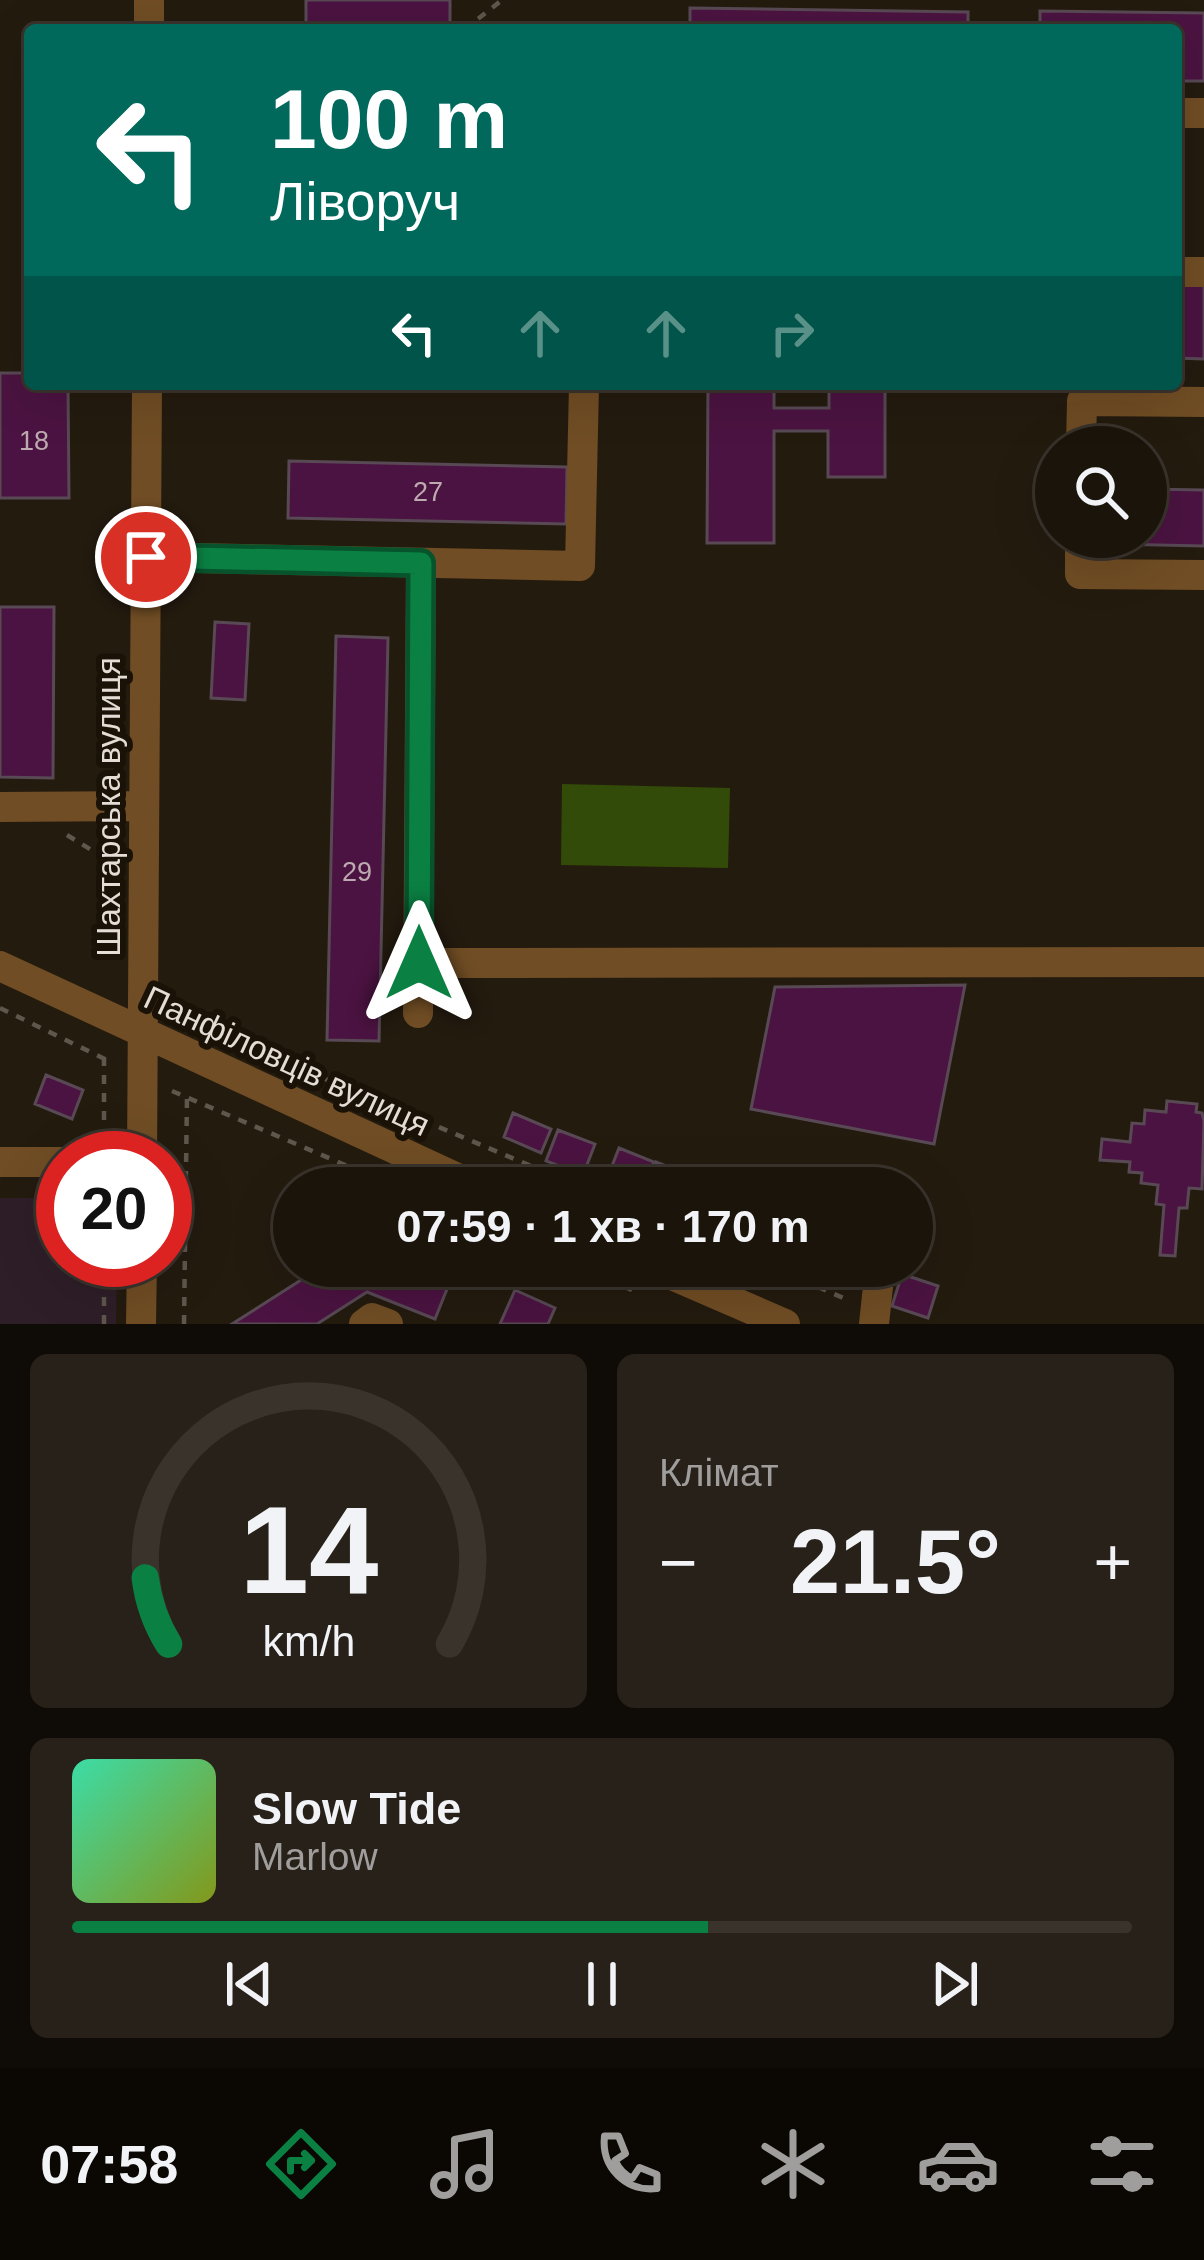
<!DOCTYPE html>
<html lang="uk">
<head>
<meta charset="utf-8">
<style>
	:root { --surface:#1b140b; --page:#282119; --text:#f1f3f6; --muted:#a09e9d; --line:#39332c; --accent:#0b8043 }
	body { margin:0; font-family:Helvetica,sans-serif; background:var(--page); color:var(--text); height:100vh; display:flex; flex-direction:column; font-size:45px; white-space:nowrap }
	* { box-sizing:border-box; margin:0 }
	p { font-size:39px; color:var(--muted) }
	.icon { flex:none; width:66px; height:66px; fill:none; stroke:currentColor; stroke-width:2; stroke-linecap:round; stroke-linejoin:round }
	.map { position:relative; height:1324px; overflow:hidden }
	.panel { display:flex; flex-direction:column; gap:30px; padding:30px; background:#0f0b06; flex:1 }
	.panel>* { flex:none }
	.banner { position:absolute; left:24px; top:24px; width:1158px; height:366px; border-radius:12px; box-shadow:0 12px 48px #0002,0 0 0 3px var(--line); background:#00695c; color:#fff; overflow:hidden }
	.tools { position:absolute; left:1035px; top:426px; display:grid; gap:24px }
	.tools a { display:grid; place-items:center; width:132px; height:132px; border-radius:50%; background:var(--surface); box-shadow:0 12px 48px #0002,0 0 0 3px var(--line); font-size:60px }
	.speed { position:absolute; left:36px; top:1131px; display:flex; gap:24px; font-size:60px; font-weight:700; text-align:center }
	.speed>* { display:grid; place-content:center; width:156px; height:156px; border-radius:50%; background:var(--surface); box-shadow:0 12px 48px #0002,0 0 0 3px var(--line); line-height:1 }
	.speed .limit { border:18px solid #d22; background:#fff; color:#111 }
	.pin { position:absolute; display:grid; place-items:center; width:102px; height:102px; color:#fff; margin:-51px; border:6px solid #fff; border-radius:50%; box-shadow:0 3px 12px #0007 }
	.me { position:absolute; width:132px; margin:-66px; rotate:0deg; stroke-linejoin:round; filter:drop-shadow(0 0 9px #0008) }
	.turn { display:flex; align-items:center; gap:42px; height:252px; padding:0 48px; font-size:54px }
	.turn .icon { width:156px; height:156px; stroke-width:2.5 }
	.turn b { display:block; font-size:84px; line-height:102px }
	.lanes { display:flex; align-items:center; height:114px; padding:0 48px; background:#0003; justify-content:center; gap:60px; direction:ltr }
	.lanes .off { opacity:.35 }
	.big { font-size:90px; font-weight:600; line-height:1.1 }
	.panel .widget { flex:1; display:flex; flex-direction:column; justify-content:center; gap:18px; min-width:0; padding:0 42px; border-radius:18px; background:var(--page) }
	.panel .dial { align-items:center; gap:0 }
	.dial svg { height:312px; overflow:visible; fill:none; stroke:var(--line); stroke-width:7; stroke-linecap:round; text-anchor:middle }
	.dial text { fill:var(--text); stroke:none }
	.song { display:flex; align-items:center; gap:36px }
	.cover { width:144px; height:144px; border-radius:18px; background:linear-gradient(135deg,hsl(160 70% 55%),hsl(70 70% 35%)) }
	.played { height:12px; border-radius:6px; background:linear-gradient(90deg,var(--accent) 60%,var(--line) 60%) }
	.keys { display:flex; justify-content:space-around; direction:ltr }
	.heat { display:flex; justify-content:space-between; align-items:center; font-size:66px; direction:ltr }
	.panel .tiles { flex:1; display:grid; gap:30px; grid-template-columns:1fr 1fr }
	.widget:last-child { grid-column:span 2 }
	.trip { position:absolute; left:273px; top:1167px; width:660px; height:120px; border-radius:60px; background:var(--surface); box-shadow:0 12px 48px #0002,0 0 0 3px var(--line); font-weight:600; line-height:120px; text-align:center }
	.tab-bar { display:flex; height:192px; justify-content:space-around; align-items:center; background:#0b0804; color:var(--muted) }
	.tab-bar .icon { width:84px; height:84px }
	.tab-bar .on { color:var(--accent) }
	.tab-bar b { font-size:54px; color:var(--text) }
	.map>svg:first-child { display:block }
	.medical { fill:#2e1e28 }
	.green { fill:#334b08 }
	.building { fill:#4b1341; stroke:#584954; stroke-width:3 }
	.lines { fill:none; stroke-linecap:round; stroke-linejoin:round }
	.path { stroke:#5f574c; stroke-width:4.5; stroke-dasharray:9 9; stroke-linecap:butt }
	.minor { stroke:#704d24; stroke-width:30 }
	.route-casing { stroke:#07532c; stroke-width:30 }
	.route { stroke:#0b8043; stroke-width:21 }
	.labels { text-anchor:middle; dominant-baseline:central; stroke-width:12; stroke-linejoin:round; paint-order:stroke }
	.number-label { font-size:27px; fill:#bdaab0 }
	.street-label { font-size:33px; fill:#e3ddd5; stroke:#1b1207 }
</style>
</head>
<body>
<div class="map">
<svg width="1204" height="1324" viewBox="0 0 1204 1324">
	<rect width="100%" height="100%" fill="#241b0f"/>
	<path class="medical" d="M 0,1198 L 63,1198 L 63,1260 L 117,1260 L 116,1324 L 0,1324 Z"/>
	<path class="green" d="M 562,784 L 730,788 L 728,868 L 561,865 Z"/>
	<path class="building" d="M 306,0 L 450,0 L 450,29 L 306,28 Z
		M 690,8 L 968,12 L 968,30 L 690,30 Z
		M 1040,11 L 1204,13 L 1204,81 L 1176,81 L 1176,30 L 1040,30 Z
		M 1176,280 L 1204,281 L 1204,359 L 1176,358 Z
		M 0,373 L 30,373 L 30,384 L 68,384 L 69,498 L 0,498 Z
		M 708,384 L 774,384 L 774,408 L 829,408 L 829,384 L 885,384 L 885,477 L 828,477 L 828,431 L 774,431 L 774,543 L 707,543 Z
		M 289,461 L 567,467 L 566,524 L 288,518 Z
		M 1146,489 L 1204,490 L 1204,546 L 1114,544 L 1114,537 L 1146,537 Z
		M 0,607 L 54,607 L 53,778 L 0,777 Z
		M 215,622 L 249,624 L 245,700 L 211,698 Z
		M 336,636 L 388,638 L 379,1041 L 327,1040 Z
		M 965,985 L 934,1144 L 751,1109 L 775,987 Z
		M 46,1075 L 83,1090 L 72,1119 L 35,1104 Z
		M 1167,1101 L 1197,1104 L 1196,1112 L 1202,1113 L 1204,1121 L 1202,1189 L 1189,1188 L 1187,1208 L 1179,1208 L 1175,1256 L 1160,1255 L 1164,1205 L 1156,1204 L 1158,1185 L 1141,1183 L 1142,1173 L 1129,1172 L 1130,1162 L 1100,1160 L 1102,1139 L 1130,1142 L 1132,1123 L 1144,1124 L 1145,1110 L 1166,1112 Z
		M 513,1113 L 551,1129 L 541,1153 L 504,1137 Z
		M 558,1130 L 595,1144 L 583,1175 L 546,1161 Z
		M 619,1148 L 654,1162 L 644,1188 L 605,1184 Z
		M 656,1162 L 707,1182 L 704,1188 L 646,1188 Z
		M 323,1266 L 434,1266 L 453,1274 L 435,1319 L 367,1292 L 317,1324 L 232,1324 Z
		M 902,1274 L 938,1286 L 928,1318 L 892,1306 Z
		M 515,1290 L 555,1308 L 548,1324 L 500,1324 Z"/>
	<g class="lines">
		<path class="path" d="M 464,30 L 502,0
			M 67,835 L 114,864
			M 0,1008 L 113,1063
			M 240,1043 L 583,1188
			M 104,1057 L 104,1158
			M 172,1091 L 399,1188
			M 577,1266 L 632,1290
			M 768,1266 L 846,1299
			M 104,1324 L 104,1260
			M 184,1324 L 187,1095"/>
		<path class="minor" d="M 149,30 L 149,0
			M 1176,113 L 1204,113
			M 1176,272 L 1204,272
			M 1081,447 L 1082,401 L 1204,402
			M 1080,537 L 1080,574 L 1204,575
			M 146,557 L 580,566 L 584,384
			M 0,807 L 144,806
			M 419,963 L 1204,962
			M 0,966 L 479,1188
			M 418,1013 L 421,563
			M 142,1158 L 147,384
			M 0,1162 L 63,1162
			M 651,1266 L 785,1324
			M 141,1324 L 142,1260
			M 364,1324 L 372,1318 L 388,1324
			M 874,1324 L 880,1268 L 875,1266"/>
	</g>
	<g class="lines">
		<g class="route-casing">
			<path id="route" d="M 146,557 L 421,563 L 419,963"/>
		</g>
		<use href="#route" class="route"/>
	</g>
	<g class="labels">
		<g class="number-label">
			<text x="34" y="441">18</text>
			<text x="428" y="492">27</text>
			<text x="357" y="872">29</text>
		</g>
		<g class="street-label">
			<text transform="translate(108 807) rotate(-90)">Шахтарська вулиця</text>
			<text transform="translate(287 1061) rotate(25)">Панфіловців вулиця</text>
		</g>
	</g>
</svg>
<div class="tools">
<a><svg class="icon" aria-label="search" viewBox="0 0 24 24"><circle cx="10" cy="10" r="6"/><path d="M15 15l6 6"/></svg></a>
</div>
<div class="speed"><div class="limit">20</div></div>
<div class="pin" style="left:146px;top:557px;background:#d93025"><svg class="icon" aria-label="arrive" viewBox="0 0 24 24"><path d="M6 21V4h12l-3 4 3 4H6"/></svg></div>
<svg class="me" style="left:419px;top:963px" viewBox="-20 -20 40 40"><path d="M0-17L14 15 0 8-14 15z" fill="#0b8043" stroke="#fff" stroke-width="4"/></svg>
<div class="trip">07:59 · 1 хв · 170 m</div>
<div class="banner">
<div class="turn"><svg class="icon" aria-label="left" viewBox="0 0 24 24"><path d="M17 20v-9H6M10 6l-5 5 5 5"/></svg><div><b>100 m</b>Ліворуч</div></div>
<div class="lanes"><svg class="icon" aria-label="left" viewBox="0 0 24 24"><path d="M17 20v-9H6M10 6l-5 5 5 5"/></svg><svg class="icon off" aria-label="ahead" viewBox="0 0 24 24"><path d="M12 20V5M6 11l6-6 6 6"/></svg><svg class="icon off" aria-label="ahead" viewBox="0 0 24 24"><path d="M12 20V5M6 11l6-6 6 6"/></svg><svg class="icon off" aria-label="right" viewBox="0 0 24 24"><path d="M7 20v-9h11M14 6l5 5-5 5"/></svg></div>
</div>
</div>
<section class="panel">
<div class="tiles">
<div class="widget dial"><svg viewBox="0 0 100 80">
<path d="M14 69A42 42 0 1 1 86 69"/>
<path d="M14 69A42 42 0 0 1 8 52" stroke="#0b8043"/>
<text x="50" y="56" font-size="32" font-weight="700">14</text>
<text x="50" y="72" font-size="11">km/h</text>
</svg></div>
<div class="widget"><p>Клімат</p>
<div class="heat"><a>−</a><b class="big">21.5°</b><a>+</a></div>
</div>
<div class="widget">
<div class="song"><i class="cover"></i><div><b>Slow Tide</b><p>Marlow</p></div></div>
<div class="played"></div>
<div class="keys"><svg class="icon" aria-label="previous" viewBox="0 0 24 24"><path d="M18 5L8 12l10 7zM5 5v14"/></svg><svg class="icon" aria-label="pause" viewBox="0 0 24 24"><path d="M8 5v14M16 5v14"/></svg><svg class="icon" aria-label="next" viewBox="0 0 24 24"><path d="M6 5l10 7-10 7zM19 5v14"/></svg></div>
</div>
</div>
</section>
<nav class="tab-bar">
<b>07:58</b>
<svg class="icon on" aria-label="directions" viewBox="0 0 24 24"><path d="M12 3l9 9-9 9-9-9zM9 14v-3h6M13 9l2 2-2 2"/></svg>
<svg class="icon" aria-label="music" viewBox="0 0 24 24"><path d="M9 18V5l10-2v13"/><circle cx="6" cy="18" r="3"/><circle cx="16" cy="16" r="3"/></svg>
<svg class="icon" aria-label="phone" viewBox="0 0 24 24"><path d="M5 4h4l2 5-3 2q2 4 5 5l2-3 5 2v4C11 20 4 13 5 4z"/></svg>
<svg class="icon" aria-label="climate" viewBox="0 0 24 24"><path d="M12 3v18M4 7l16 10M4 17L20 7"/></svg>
<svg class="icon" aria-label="car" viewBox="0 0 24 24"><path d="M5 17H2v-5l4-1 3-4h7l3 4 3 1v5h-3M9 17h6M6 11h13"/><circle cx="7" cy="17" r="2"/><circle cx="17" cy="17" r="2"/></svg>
<svg class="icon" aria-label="filters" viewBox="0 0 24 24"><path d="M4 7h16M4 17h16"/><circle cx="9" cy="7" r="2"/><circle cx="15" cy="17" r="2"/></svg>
</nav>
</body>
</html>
